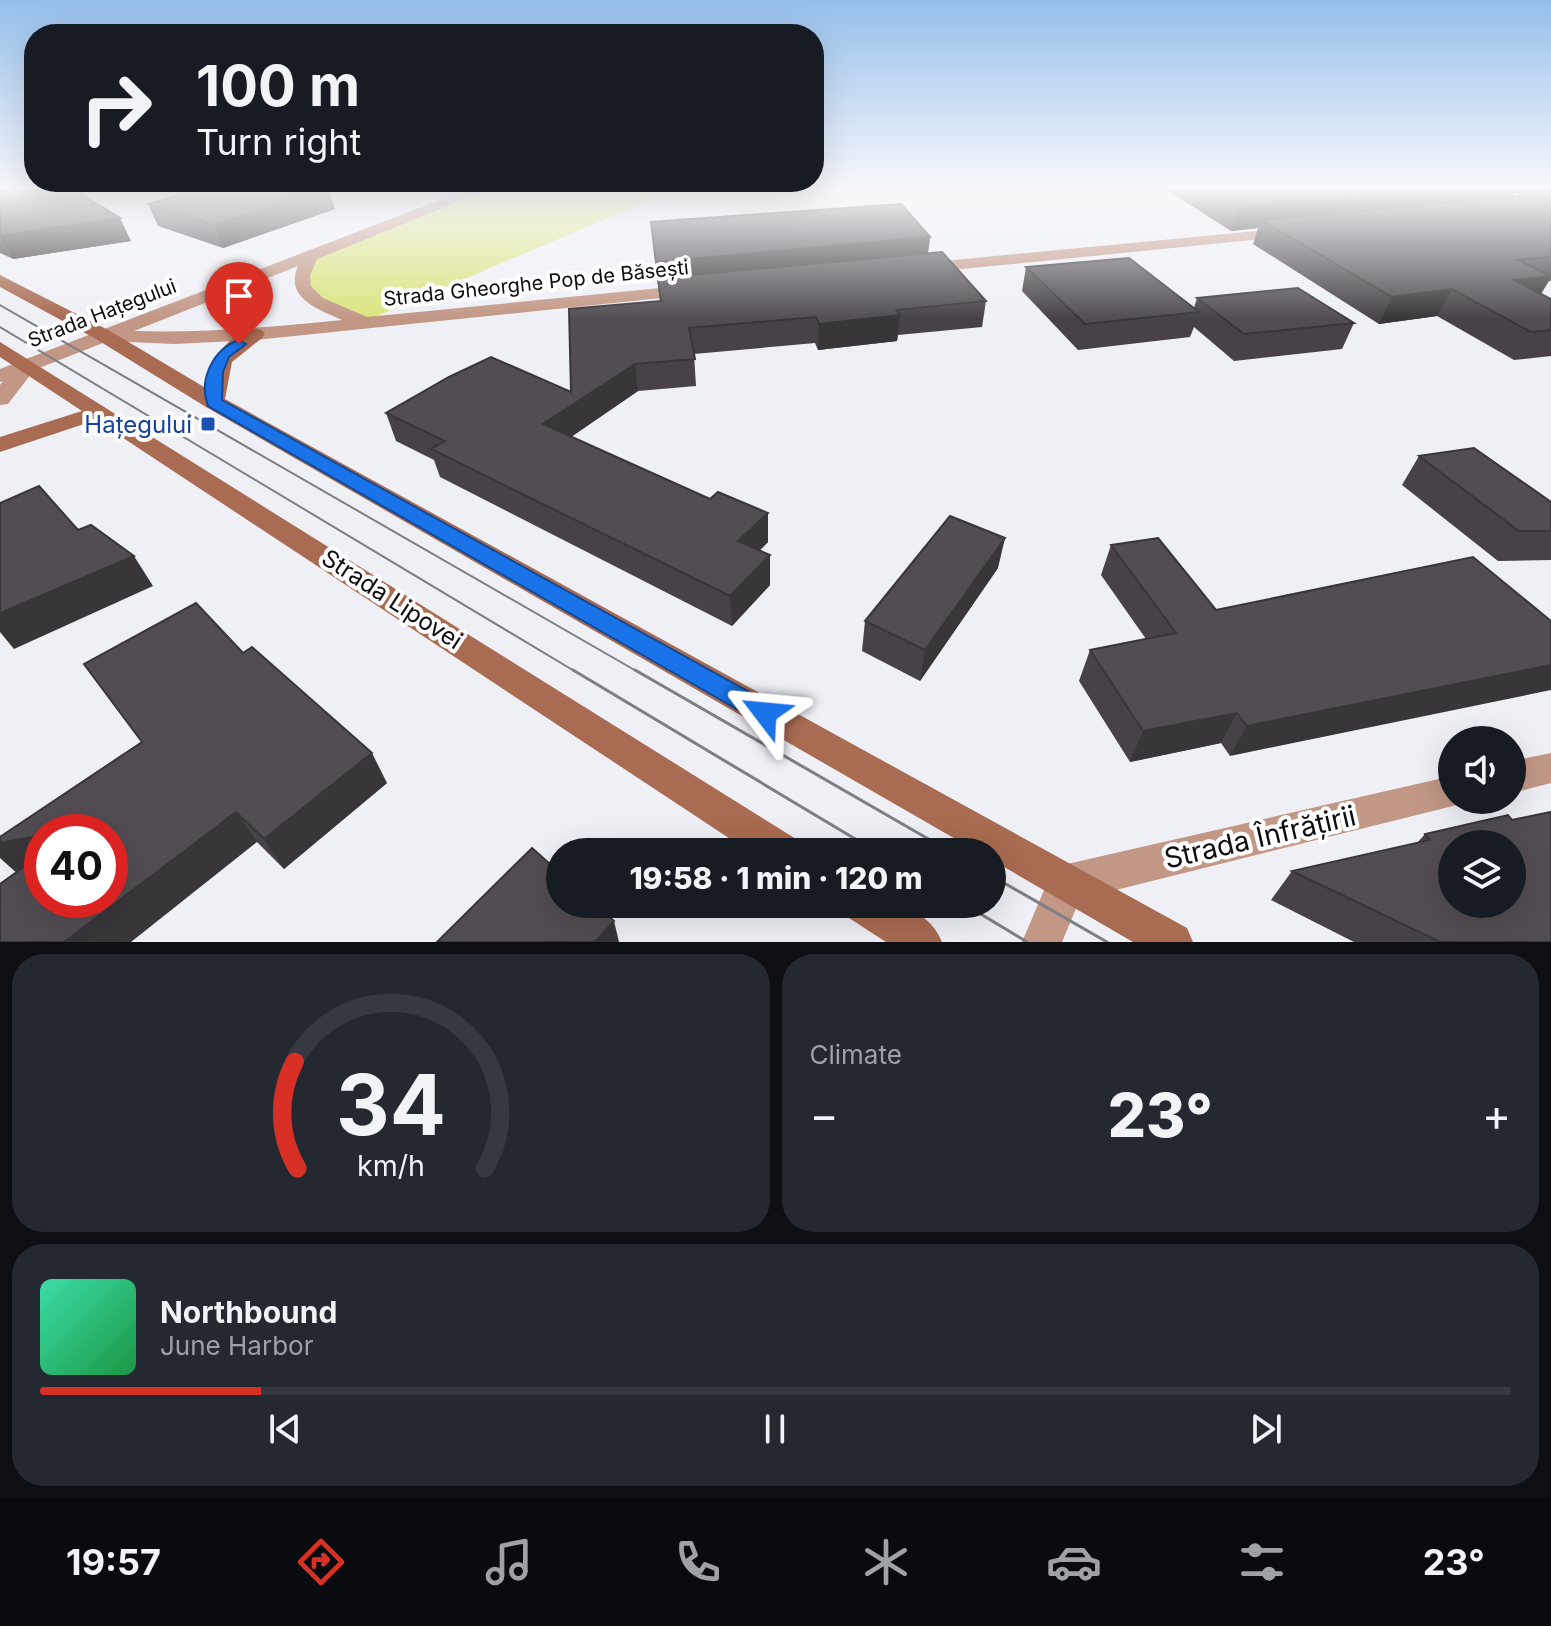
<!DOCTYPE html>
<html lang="en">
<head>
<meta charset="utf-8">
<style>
	:root { --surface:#171b24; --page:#242831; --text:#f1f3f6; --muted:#9ea1a6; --line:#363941; --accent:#d93025 }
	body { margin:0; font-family:Inter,sans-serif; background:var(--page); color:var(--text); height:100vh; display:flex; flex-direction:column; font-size:30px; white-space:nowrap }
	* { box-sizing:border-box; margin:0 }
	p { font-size:26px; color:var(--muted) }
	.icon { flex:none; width:44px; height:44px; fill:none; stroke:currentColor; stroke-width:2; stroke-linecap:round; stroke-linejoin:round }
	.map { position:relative; height:942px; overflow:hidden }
	.sheet { display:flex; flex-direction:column; gap:12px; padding:12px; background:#0d0f14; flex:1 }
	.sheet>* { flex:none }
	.top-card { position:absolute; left:24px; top:24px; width:800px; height:168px; border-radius:32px; box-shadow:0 8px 32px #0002; background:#171b24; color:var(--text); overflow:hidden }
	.controls { position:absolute; left:1438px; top:726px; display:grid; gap:16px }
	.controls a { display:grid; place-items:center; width:88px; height:88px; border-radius:50%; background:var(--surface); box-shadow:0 8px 32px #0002; font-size:40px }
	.speed { position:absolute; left:24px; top:814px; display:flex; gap:16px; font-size:40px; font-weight:700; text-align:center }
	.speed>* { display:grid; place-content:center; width:104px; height:104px; border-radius:50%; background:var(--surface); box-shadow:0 8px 32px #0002; line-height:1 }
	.speed .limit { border:12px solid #d22; background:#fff; color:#111 }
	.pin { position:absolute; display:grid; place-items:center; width:68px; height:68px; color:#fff; margin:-82px -34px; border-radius:50% 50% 50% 0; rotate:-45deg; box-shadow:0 0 8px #0007 }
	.pin .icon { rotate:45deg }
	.me { position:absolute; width:88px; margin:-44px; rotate:299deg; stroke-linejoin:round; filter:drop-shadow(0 0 6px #0008) }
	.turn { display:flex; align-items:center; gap:28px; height:168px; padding:0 40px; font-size:36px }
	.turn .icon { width:104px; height:104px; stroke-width:2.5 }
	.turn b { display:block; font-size:56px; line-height:68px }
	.big { font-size:60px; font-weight:800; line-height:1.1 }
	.sheet .card { flex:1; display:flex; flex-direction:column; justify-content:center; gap:12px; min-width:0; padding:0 28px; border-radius:32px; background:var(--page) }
	.sheet .dial { align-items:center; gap:0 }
	.dial svg { height:208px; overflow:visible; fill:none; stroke:var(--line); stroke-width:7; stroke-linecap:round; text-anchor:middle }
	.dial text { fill:var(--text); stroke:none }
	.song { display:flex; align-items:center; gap:24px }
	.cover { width:96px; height:96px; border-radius:12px; background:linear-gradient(135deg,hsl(160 70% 55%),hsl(140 70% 35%)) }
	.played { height:8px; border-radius:4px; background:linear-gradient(90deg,var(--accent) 15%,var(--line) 15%) }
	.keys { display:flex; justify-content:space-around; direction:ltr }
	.heat { display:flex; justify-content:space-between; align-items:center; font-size:44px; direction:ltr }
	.sheet .tiles { flex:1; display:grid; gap:12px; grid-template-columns:1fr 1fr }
	.card:last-child { grid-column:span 2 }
	.trip { position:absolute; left:546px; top:838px; width:460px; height:80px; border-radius:40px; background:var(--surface); box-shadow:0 8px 32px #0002; font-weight:800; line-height:80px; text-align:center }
	.dock { display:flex; height:128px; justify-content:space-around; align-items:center; background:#090b0e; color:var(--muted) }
	.dock .icon { width:56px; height:56px }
	.dock .active { color:var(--accent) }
	.dock b { font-size:36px; color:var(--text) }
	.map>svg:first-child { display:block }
	.green { fill:#dbe47e }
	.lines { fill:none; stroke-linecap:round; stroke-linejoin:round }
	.street { fill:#c29785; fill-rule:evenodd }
	.secondary { fill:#a96b51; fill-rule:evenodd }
	.tram-far1 { stroke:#7e7f83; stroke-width:2 }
	.tram { stroke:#7e7f83; stroke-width:3 }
	.wall { fill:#464247; fill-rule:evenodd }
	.shaded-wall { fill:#393639 }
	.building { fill:#514d52; stroke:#393639; stroke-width:2; fill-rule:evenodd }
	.route { fill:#1a73e8; stroke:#114b97; stroke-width:2 }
	.transit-dot { fill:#1a4fb4; stroke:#fff; stroke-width:3 }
	.labels { text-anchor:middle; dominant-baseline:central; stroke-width:8; stroke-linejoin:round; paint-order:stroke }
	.far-street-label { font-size:20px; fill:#0c0c0e; stroke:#fff }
	.transit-label { font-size:24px; fill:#164399; stroke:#fff; text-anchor:end }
	.street-label { font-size:24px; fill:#0c0c0e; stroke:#fff }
	.near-street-label { font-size:28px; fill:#0c0c0e; stroke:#fff }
</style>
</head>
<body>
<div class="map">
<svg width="1551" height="942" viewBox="0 0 1551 942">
	<rect width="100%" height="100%" fill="#eff0f6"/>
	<path class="green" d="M 489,187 L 681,187 L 363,322 L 302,287 L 310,257 Z"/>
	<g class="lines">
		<path class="street" d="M 474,187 L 495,187 L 317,259 L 310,276 L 311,286 L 323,298 L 367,317 L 691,285 L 700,290 L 691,295 L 255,340 L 174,344 L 108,341 L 34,370 L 8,404 L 0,405 L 0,385 L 3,381 L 0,382 L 0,369 ZM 298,266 C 284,298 318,309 342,320 C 272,327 204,333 134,331 Z
			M 1288,228 L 1293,230 L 1293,236 L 922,273 L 914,268 L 922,263 Z
			M 1551,753 L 1551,783 L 1512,793 L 1512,761 Z
			M 1452,776 L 1452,800 L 1466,800 L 1465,803 L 1080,899 L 1062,942 L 1022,942 L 1053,869 L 1067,864 Z"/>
		<path class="secondary" d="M 0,275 L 110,331 L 204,387 C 208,364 233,323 262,330 L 265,334 L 262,338 L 232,362 L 225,399 L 1187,928 L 1193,942 L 1133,942 L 992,860 L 992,852 L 978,852 L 206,407 L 96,339 L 0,287 Z
			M 0,342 L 796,839 L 802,852 L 750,852 L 96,420 L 0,452 L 0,437 L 82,411 L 0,357 Z
			M 843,904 C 881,904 925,900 942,942 L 886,942 L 849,918 Z"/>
		<path class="tram-far1" d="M 0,305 L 638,672
			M 0,327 L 576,672"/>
		<path class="tram" d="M 573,670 L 877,852
			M 635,670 L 951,852
			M 992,876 L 1107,942
			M 964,904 L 1027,942"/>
	</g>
	<path class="wall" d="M 0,187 L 131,241 L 13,259 L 0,253 Z
		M 1162,187 L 1551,187 L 1551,281 L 1549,281 L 1541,294 L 1551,299 L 1551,356 L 1514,360 L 1437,316 L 1379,324 L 1253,244 L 1258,228 L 1231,231 ZM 1515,192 L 1524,195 L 1513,196 Z
		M 148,204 L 335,209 L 223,248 L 158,226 Z
		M 930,237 L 928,253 L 986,301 L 982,327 L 898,335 L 897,341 L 818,350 L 815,343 L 694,354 L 696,386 L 638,391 L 571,437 L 768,542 L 759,551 L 770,585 L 732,626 L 440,477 L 434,460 L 396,441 L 386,413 L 571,392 L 660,301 L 653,244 Z
		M 1026,267 L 1194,308 L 1197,298 L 1354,323 L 1342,349 L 1234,361 L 1194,327 L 1190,337 L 1078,350 L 1022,291 Z
		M 1419,456 L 1551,502 L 1551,560 L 1498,561 L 1402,485 Z
		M 1111,545 L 1216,610 L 1473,557 L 1230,756 L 1221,743 L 1130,762 L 1079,681 L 1090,650 L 1146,639 L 1101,575 Z
		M 998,568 L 920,681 L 862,651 L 865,621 Z
		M 142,742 L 387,783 L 284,869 L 257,842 L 16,872 Z
		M 1512,820 L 1551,942 L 1354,942 L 1271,900 L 1292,871 L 1417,843 L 1425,834 Z"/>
	<path class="shaded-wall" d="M 328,187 L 335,209 L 223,248 L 214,225 Z
		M 1454,187 L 1518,187 L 1509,204 L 1261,220 L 1258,228 L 1231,231 L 1239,207 Z
		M 120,218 L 131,241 L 13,259 L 0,236 Z
		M 930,237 L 927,260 L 658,286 L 656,262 Z
		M 1551,276 L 1536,302 L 1514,280 Z
		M 1452,289 L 1437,316 L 1379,324 L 1392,297 Z
		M 900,315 L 897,341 L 818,350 L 819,324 Z
		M 635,364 L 638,391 L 549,452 L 543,424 Z
		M 768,513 L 768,542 L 739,571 L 738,541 Z
		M 1005,538 L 998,568 L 920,681 L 925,650 Z
		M 770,555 L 770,585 L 732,626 L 730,596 Z
		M 134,556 L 153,586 L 14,649 L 0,632 L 0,613 Z
		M 1551,665 L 1551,690 L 1230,756 L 1247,726 Z
		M 1237,713 L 1221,743 L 1130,762 L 1143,731 Z
		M 372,753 L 387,783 L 284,869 L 264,839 Z
		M 236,812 L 257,842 L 131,942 L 64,942 Z
		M 42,835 L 42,871 L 19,875 L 0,858 L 0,843 Z
		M 614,921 L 619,942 L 595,942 Z"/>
	<path class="building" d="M 0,187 L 70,187 L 120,218 L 0,236 Z
		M 206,187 L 328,187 L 328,188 L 214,225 L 148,204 Z
		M 1206,187 L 1454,187 L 1239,207 Z
		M 1551,193 L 1551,257 L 1518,260 L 1551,276 L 1514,280 L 1551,299 L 1551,330 L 1531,332 L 1452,289 L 1392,297 L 1261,220 Z
		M 901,204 L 930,237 L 656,262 L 651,222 Z
		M 942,252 L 986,301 L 896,310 L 900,315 L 819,324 L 816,317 L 689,328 L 695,359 L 635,364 L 543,424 L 710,499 L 718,492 L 768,513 L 738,541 L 770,555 L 730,596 L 431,449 L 445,441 L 386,413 L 449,377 L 491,357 L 571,392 L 569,309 L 661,301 L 658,278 Z
		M 1129,258 L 1199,312 L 1085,324 L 1026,267 Z
		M 1298,288 L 1354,323 L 1244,334 L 1197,298 Z
		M 1474,448 L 1551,502 L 1551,531 L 1519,531 L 1419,456 Z
		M 39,486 L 78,530 L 91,525 L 134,556 L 0,613 L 0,503 Z
		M 950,516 L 1005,538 L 925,650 L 865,621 Z
		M 1158,538 L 1216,610 L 1473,557 L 1551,621 L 1551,665 L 1247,726 L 1237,713 L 1143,731 L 1090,650 L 1176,633 L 1111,545 Z
		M 196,603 L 243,653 L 252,647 L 372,753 L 264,839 L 236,812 L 64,942 L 0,942 L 0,884 L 42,854 L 42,900 L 110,900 L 110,832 L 73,832 L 78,828 L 60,832 L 42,832 L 42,835 L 0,843 L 0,837 L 142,742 L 84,664 Z
		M 1550,812 L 1551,813 L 1551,942 L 1440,942 L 1292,871 L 1430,840 L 1425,834 L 1508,815 L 1512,820 ZM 1452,844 L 1512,844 L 1512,904 L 1452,904 Z
		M 532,848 L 560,873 L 560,904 L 595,904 L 614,921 L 595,942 L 437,942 Z"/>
	<linearGradient id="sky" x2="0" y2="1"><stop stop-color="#95bfeb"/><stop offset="0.59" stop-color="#f8f8fb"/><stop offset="1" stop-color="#f8f8fb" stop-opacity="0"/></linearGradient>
	<rect width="1551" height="319" fill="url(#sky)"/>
	<path class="route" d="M 239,340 L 246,344 L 229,357 L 223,372 L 222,400 L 773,705 L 777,713 L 773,720 L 765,723 L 756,720 L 208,406 C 198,380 213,349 239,340 Z"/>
	<rect class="transit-dot" x="200" y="416" width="16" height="16" rx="4"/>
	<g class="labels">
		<g class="far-street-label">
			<text transform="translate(536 283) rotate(-6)">Strada Gheorghe Pop de Băsești</text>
			<text transform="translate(102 313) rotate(-21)">Strada Hațegului</text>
		</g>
		<g class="transit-label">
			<text x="192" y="424">Hațegului</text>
		</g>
		<g class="street-label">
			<text transform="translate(392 599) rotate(33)">Strada Lipovei</text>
		</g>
		<g class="near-street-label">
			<text transform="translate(1260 837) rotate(-13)">Strada Înfrățirii</text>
		</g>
	</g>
</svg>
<div class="controls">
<a><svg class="icon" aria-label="sound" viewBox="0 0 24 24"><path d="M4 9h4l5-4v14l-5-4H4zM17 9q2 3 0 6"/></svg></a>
<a><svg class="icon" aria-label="layers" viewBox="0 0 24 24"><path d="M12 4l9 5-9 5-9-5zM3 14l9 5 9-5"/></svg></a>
</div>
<div class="speed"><div class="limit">40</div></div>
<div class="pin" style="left:239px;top:344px;background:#d93025"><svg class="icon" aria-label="arrive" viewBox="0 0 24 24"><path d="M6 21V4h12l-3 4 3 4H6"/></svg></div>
<svg class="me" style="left:765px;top:713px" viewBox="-20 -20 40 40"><path d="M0-17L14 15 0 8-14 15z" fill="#1a73e8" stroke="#fff" stroke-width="4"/></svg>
<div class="trip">19:58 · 1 min · 120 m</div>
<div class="top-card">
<div class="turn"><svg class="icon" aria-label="right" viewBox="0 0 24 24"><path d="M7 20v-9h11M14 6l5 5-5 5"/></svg><div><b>100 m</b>Turn right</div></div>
</div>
</div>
<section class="sheet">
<div class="tiles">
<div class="card dial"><svg viewBox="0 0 100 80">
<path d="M14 69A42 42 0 1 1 86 69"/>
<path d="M14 69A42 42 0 0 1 13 28" stroke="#d93025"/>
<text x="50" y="56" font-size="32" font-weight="700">34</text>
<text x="50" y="72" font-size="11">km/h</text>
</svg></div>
<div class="card"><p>Climate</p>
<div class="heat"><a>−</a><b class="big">23°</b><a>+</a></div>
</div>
<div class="card">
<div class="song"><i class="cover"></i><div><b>Northbound</b><p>June Harbor</p></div></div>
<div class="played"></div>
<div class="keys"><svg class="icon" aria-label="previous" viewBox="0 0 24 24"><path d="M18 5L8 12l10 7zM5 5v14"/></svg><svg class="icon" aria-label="pause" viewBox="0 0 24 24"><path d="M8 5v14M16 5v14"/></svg><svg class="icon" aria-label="next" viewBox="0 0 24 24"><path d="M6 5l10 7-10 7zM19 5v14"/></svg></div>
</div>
</div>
</section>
<nav class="dock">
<b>19:57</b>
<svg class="icon active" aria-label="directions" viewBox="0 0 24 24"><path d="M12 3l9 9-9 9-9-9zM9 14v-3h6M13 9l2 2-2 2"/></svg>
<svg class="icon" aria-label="music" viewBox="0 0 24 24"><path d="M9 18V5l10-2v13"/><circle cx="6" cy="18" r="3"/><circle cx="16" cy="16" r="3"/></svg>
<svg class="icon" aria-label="phone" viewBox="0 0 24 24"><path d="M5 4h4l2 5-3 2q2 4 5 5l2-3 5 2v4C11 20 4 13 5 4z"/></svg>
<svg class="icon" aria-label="climate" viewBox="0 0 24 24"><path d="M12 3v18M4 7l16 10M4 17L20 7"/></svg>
<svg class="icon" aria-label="car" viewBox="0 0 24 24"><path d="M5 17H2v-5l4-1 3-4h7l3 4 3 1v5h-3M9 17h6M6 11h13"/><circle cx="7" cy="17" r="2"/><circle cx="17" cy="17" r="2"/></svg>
<svg class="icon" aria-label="filters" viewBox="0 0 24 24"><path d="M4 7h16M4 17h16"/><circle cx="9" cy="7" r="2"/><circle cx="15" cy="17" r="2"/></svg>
<b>23°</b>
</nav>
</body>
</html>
